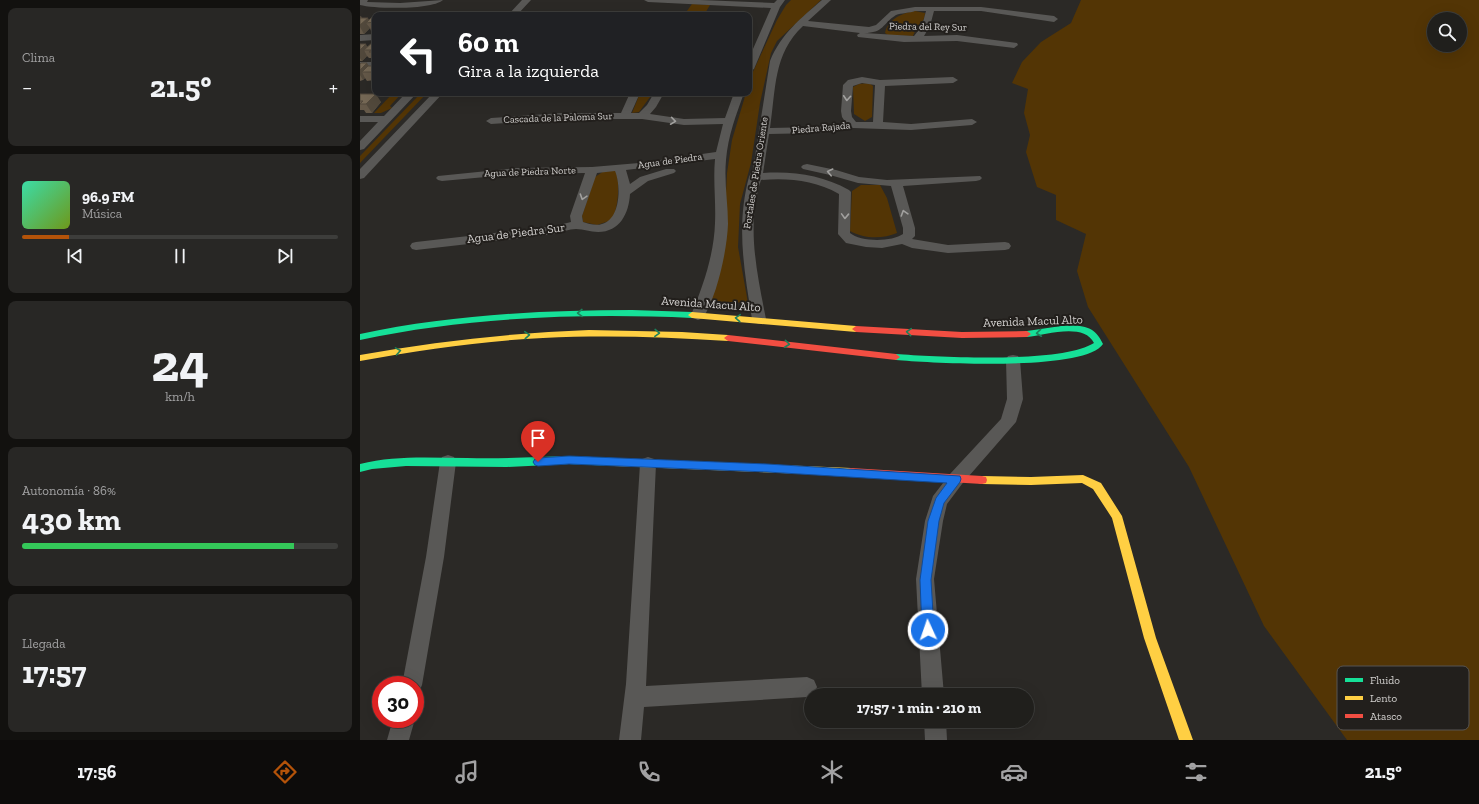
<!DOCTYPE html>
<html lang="es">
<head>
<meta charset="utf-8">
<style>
	:root { --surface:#201f1c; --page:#282725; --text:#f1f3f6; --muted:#a2a2a3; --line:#3d3d3b; --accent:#b45309 }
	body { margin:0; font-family:"Zilla Slab",serif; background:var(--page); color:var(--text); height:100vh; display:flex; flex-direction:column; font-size:15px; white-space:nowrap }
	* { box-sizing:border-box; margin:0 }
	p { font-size:13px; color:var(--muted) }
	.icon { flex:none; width:22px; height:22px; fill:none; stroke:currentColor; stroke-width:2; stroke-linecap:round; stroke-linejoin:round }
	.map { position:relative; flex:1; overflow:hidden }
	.panel { display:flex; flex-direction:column; gap:8px; padding:8px; background:#12110f; width:360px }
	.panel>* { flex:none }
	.hud { position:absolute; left:12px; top:12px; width:380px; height:84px; border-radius:8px; box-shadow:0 4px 16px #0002,0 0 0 1px var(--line); background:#202124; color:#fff; overflow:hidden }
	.fabs { position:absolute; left:1067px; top:12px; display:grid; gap:8px }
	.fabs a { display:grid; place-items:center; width:40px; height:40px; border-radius:50%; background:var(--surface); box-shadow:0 4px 16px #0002,0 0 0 1px var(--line); font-size:20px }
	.speed { position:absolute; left:12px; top:676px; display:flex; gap:8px; font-size:20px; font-weight:700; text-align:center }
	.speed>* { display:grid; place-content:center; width:52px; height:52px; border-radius:50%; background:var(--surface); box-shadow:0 4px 16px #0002,0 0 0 1px var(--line); line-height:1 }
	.speed .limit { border:6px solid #d22; background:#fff; color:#111 }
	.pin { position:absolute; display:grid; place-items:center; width:34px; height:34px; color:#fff; margin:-41px -17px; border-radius:50% 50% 50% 0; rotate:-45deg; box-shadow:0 0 4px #0007 }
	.pin .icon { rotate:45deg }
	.me { position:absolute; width:44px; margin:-22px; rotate:357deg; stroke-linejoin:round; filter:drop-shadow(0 0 3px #0008) }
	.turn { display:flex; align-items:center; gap:14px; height:84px; padding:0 20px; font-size:18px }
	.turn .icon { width:52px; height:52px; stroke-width:2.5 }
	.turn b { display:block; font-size:28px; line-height:34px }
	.big { font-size:30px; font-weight:800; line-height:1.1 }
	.panel .tile { flex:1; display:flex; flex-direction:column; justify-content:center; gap:6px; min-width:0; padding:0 14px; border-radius:8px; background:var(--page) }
	.panel .dial { align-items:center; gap:0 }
	.dial b { font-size:52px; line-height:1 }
	.song { display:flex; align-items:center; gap:12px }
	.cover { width:48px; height:48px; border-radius:6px; background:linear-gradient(135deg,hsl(160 70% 55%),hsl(80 70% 35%)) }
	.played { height:4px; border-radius:2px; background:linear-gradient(90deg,var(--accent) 15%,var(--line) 15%) }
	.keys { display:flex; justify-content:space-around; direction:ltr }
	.heat { display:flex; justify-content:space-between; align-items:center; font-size:22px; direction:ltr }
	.charge { height:6px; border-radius:3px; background:linear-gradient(90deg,#34c759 86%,var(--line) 0) }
	.trip { position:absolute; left:444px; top:688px; width:230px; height:40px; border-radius:20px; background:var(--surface); box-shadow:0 4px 16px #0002,0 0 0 1px var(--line); font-weight:800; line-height:40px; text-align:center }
	.tabs { display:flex; height:64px; justify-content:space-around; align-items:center; background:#0d0c0b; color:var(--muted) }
	.tabs .icon { width:28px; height:28px }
	.tabs .on { color:var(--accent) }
	.tabs b { font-size:18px; color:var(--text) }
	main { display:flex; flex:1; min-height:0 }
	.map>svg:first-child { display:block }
	.green { fill:#533505; fill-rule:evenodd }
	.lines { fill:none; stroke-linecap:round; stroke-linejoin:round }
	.street { fill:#595856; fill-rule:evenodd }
	.fast { fill:#16e098; fill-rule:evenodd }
	.slow { fill:#ffcf43; fill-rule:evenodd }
	.jam { fill:#f24e42; fill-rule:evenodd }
	.wall { fill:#655949 }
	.shaded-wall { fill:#52493c }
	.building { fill:#756855; stroke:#52493c }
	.oneway { stroke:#a2a19f }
	.oneway2 { stroke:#1c805a }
	.route { fill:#1a73e8; stroke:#114b97 }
	.labels { text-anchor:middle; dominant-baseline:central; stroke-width:4; stroke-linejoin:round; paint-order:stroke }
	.far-street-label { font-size:10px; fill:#d3d1cf; stroke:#221f1c }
	.street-label { font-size:12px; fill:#d3d1cf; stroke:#221f1c }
	.key { fill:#221f1c; stroke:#575452; stroke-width:1 }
	.key-label { font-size:11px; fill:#d3d1cf }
</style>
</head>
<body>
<main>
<section class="panel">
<div class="tile"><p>Clima</p>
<div class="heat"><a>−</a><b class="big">21.5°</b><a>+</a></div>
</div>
<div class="tile">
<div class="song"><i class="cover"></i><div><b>96.9 FM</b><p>Música</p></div></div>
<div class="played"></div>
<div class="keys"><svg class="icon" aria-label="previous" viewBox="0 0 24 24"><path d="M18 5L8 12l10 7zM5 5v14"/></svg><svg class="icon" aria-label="pause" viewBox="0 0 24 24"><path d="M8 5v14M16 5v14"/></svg><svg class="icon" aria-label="next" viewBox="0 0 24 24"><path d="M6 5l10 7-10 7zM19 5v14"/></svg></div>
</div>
<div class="tile dial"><b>24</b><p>km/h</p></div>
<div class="tile"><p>Autonomía · 86%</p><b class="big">430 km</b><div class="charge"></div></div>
<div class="tile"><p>Llegada</p><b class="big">17:57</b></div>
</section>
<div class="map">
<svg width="1119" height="740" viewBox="0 0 1119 740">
	<rect width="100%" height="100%" fill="#2b2926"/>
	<path class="green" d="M 431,0 L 461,0 L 417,41 L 411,53 L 400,103 L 391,163 L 380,204 L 378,247 L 388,303 L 350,301 L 364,233 L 367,173 L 372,140 L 386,93 L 389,93 L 389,83 L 391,76 L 417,20 L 426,5 Z
		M 721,0 L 1119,0 L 1119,740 L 987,740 L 904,626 L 829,467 L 728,307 L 717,271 L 726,234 L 696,220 L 696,195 L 677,187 L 666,152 L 670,135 L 664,113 L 668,89 L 652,83 L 662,62 L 681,42 L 711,23 ZM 1074,19 L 1100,19 L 1100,45 L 1074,45 Z
		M 332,4 L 350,5 L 344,15 L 324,15 Z
		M 555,11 L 565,13 C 565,23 556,27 553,36 L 528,35 L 525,33 C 528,19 542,13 555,11 Z
		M 509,83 L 513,86 L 512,117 L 505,121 L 494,114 L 493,87 L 499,84 Z
		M 33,93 L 42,93 L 30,106 L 32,108 L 21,113 L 14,113 Z
		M 61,93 L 67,93 L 0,163 L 0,156 Z
		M 280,93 L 293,93 L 279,112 L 272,113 Z
		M 253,170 L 257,172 C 259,187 259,205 252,220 L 237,225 L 223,222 L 222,216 L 235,177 L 244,171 Z
		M 501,185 L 520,185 L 527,198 L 537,233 C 523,239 504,239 490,231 L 492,191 Z"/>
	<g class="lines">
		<path class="street" d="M 0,0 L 8,0 L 7,2 L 40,3 L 83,0 C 72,10 15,9 0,5 Z
			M 162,0 L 171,0 L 157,15 L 148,15 Z
			M 284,0 L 340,0 L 414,3 L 417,0 L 425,0 L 420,7 L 394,69 L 389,72 L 389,58 L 411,8 L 288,2 Z
			M 462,0 L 471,0 L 448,21 L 509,27 L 516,25 L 531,11 L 555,7 L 621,7 L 694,16 L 698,19 L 694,22 L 621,11 L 574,11 L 570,26 L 564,36 L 597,35 L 657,43 L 658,45 L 654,48 L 597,41 L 544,42 L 498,37 L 497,35 L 500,33 L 443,26 C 413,54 416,89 410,128 L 457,127 L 486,123 L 482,117 L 481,111 L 483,85 L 488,80 L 502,77 L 520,80 L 593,77 L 598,80 L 593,83 L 525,86 L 523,122 L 551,124 L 612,119 L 617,122 L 612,125 L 551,130 L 493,128 L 457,133 L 409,134 L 403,173 C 434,171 462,175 489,190 L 491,192 L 490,233 C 500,242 532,242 543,234 L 543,228 L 531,186 L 498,183 L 470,175 L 443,169 L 441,167 L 443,165 L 447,164 L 476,170 L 499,177 L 527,180 L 620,176 L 622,178 L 620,180 L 616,181 L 543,186 L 555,228 L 555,236 L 552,239 L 588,245 L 645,242 L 649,243 L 651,246 L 649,249 L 645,250 L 588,253 L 552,248 L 542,244 L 522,248 L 506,247 L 486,243 L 478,234 L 479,194 C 454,180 429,178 401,180 C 386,225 397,273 406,319 L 404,322 L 399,324 L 394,322 L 392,319 C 384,270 376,225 389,177 C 390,174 392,172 393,169 L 410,61 C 421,34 441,18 462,0 ZM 555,11 L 566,11 L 562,26 L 554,36 L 504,33 C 524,33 522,24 536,15 C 541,13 550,13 555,11 ZM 502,83 L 515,85 L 513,122 L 496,122 L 492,117 L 491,111 L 493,86 Z
			M 15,34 L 15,40 L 0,41 L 0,35 Z
			M 0,62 L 15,62 L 15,68 L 0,68 Z
			M 46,93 L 57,93 L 4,149 L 0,150 L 0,141 L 18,122 L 0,122 L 0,116 L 24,116 Z
			M 73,93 L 83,93 L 4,178 L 0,179 L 0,169 Z
			M 270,93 L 280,93 L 271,113 L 279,113 L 287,105 L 294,93 L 304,93 L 296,107 L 290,114 L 324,119 L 365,118 L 374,93 L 384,93 C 376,115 368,136 366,160 C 364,182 368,203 368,224 C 367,251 357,296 343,318 L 338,320 L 333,318 L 331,315 C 343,286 354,255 355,223 C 356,202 353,181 355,159 L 266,170 L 270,184 L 280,177 L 306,169 L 314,169 L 316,171 L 314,173 L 288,181 L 270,194 C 269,213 260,232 238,232 C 230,232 224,229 216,229 C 209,229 202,232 195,234 L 56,250 L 52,249 L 50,246 L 52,243 L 56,242 L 195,226 L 211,222 L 210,216 L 225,173 L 157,174 L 82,181 L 78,180 L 76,178 L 78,176 L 157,168 L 232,167 L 279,163 L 356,152 L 363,124 L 324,125 L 282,119 L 203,119 L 131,124 L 126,121 L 131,118 L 203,113 L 261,113 ZM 255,171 C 261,185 261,219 242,224 C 236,226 229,224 223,222 L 222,216 L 237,173 Z
			M 653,355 L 658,356 L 660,360 L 663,399 L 656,422 L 602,484 L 587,504 L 583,521 L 574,579 L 584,695 L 562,695 L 556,579 L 565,521 L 573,496 L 590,474 L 641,419 L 647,399 L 646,360 L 648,356 Z
			M 88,455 L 94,457 L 96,462 L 84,557 L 62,685 L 59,692 L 55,694 L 55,685 L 42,685 L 66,557 L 80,462 L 82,457 Z
			M 288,457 L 294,459 L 296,464 L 286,686 L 447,677 L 454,680 L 457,687 L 454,694 L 447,697 L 284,707 L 281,740 L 259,740 L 266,684 L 280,464 L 282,459 Z
			M 33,719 L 55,719 L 49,740 L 27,740 Z
			M 564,721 L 586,721 L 587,740 L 565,740 Z"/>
		<path class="fast" d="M 272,310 L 332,312 L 336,315 L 332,318 C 223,313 107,317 0,340 L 0,334 C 89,315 181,310 272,310 Z
			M 708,325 C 726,326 735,327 743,344 C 725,372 571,363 536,360 L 532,357 L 536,354 C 578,357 701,364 734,343 C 724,322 685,335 667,337 L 663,334 L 667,331 Z
			M 209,456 L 254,458 L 258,459 L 259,462 L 258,465 L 254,466 L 209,464 L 147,467 L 46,466 L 12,469 L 0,472 L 0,464 C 35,455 72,458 107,458 C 141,459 175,457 209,456 Z"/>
		<path class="slow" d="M 332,312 L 496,326 L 500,329 L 496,332 L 332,318 L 328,315 Z
			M 229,330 L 322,332 L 368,335 L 372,338 L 368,341 C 306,337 245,335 183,338 C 122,341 61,350 0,361 L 0,355 C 76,341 152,333 229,330 Z
			M 254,458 L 491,468 L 495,469 L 496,472 L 495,475 L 491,476 L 254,466 L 250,465 L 249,462 L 250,459 Z
			M 723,475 L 741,483 L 762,516 L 796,638 L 833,740 L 819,740 L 784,638 L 752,518 L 733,489 L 722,483 L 671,485 L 622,484 L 618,483 L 617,480 L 618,477 L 622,476 L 671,477 Z"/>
		<path class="jam" d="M 496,326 L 602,332 L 667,331 L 671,334 L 667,337 L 602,338 L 496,332 L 492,329 Z
			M 368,335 L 536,354 L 540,357 L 536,360 L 368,341 L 364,338 Z
			M 491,468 L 622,476 L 626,477 L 627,480 L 626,483 L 622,484 L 491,476 L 487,475 L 486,472 L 487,469 Z"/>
	</g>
	<path class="wall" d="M 0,16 L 2,18 L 9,20 L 15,17 L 15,31 L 11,31 L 10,28 L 4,34 L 0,34 Z
		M 15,42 L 15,61 L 14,61 L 13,58 L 9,58 L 7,56 L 2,61 L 0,61 L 0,44 L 7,47 Z
		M 0,64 L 8,66 L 15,66 L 15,80 L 7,81 L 5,78 L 3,80 L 0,81 Z
		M 0,94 L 21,102 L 12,113 L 6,113 L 4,110 L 0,110 Z"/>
	<path class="shaded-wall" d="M 1,16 L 4,21 L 8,18 L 10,22 L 6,23 L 10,28 L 4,34 L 0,27 L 0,17 Z
		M 0,44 L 2,48 L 6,44 L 9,50 L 4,50 L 7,56 L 2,61 L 0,58 Z
		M 7,63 L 12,71 L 2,72 L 5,78 L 3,80 L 0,75 L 0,70 Z
		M 16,94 L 21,102 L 12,113 L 6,104 Z"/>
	<path class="building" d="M 12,17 L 15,17 L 15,22 L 6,23 Z
		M 0,18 L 8,18 L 0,25 Z
		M 13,42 L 15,42 L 15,52 L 9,52 L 12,50 L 4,50 Z
		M 0,44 L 6,44 L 0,50 Z
		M 1,63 L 7,63 L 0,70 L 0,64 Z
		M 8,66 L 15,66 L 15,72 L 2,72 Z
		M 0,94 L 16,94 L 6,104 L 0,104 L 3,101 L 0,101 Z"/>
	<defs><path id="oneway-chevron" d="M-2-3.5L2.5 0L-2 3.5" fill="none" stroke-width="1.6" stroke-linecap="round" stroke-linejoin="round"/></defs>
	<g class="oneway">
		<use href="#oneway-chevron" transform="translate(487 98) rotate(94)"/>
		<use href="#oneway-chevron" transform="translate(313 121) rotate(8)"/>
		<use href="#oneway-chevron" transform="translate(470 172) rotate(-167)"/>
		<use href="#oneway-chevron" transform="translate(223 197) rotate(108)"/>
		<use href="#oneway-chevron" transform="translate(544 213) rotate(-107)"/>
		<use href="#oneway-chevron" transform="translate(485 216) rotate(92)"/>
	</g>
	<g class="oneway2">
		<use href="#oneway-chevron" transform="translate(220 313) rotate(179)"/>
		<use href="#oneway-chevron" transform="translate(378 318) rotate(-176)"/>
		<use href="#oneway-chevron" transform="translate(549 332) rotate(-175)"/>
		<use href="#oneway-chevron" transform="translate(297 333) rotate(2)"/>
		<use href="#oneway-chevron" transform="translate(679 333) rotate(174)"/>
		<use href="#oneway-chevron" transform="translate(167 335) rotate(-4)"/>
		<use href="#oneway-chevron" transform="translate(427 344) rotate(6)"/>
		<use href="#oneway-chevron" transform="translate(38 351) rotate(-10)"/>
	</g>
	<path class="route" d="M 209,456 L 407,464 L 600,476 L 601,479 L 600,482 L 584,503 L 579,521 L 571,580 L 574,630 L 572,634 L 568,635 L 564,634 L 562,630 L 560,580 L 568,521 L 576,498 L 587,483 L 407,472 L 209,464 L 178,466 L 175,465 L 173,462 L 175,459 L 178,458 Z"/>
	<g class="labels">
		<g class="far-street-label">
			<text transform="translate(568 27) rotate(1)">Piedra del Rey Sur</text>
			<text transform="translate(198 118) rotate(-2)">Cascada de la Paloma Sur</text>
			<text transform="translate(461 128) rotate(-5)">Piedra Rajada</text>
			<text transform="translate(310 161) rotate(-8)">Agua de Piedra</text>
			<text transform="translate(170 172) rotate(-2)">Agua de Piedra Norte</text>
			<text transform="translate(396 173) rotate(-81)">Portales de Piedra Oriente</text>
		</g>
		<g class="street-label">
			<text transform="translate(156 233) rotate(-7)">Agua de Piedra Sur</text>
			<text transform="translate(351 304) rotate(4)">Avenida Macul Alto</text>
			<text transform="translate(673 321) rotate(-2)">Avenida Macul Alto</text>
		</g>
	</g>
	<rect x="977" y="666" width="132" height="64" rx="6" class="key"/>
	<rect x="985" y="678" width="18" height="4" fill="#16e098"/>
	<rect x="985" y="696" width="18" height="4" fill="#ffcf43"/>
	<rect x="985" y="714" width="18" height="4" fill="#f24e42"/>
	<g class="key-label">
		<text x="1010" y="684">Fluido</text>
		<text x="1010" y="702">Lento</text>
		<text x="1010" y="720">Atasco</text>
	</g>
</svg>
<div class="fabs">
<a><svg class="icon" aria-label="search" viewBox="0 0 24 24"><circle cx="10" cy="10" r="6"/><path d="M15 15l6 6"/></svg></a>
</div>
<div class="speed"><div class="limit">30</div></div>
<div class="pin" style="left:178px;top:462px;background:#d93025"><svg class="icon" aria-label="arrive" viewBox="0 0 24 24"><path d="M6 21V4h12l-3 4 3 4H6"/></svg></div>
<svg class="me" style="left:568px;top:630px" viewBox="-20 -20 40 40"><circle r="17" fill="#1a73e8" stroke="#fff" stroke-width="3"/><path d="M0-11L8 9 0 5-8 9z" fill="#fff"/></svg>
<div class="trip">17:57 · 1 min · 210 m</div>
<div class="hud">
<div class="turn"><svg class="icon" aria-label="left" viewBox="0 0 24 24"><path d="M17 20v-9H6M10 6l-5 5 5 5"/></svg><div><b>60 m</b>Gira a la izquierda</div></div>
</div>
</div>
</main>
<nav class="tabs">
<b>17:56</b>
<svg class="icon on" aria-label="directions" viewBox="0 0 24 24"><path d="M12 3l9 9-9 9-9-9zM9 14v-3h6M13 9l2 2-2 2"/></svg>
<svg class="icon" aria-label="music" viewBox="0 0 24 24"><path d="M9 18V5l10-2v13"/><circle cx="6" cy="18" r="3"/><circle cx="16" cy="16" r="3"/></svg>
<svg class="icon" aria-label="phone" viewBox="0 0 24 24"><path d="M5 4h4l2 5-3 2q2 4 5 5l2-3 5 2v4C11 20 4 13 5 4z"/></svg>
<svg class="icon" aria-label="climate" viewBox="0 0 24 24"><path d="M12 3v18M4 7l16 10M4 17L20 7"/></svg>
<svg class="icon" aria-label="car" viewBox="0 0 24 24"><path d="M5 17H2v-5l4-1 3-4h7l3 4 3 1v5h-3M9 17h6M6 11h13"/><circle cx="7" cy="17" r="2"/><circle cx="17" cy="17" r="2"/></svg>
<svg class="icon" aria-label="filters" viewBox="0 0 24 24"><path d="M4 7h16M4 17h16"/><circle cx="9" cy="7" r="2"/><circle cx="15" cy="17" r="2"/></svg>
<b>21.5°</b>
</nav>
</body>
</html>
